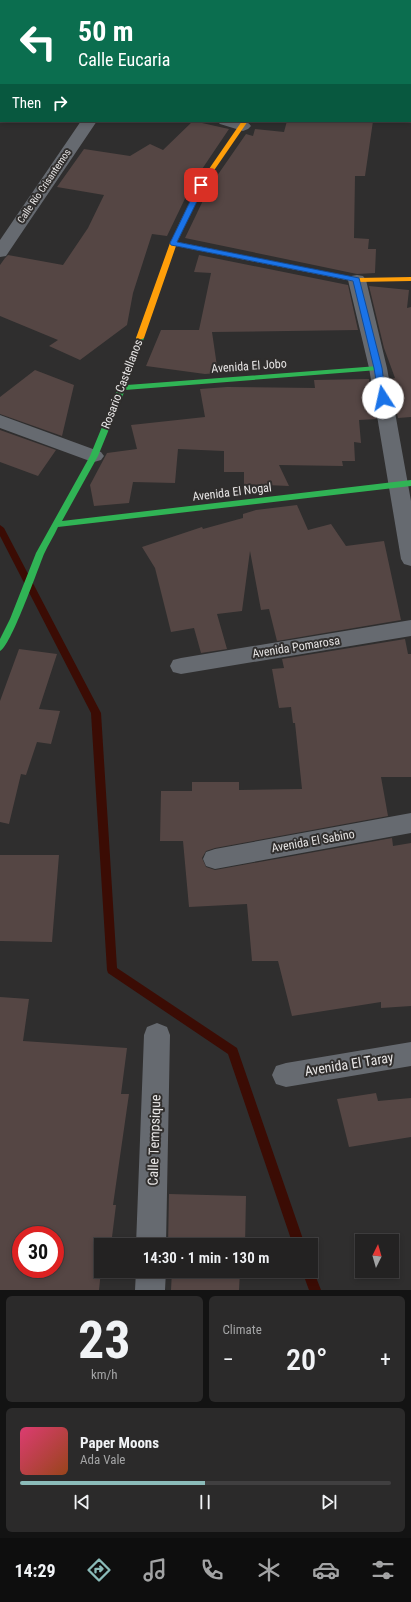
<!DOCTYPE html>
<html lang="en">
<head>
<meta charset="utf-8">
<style>
	:root { --surface:#232222; --page:#2b2a2a; --text:#f1f3f6; --muted:#a3a4a5; --line:#403f40; --accent:#8bbbb9 }
	body { margin:0; font-family:"Roboto Condensed",sans-serif; background:var(--page); color:var(--text); height:100vh; display:flex; flex-direction:column; font-size:15px; white-space:nowrap }
	* { box-sizing:border-box; margin:0 }
	p { font-size:13px; color:var(--muted) }
	.icon { flex:none; width:22px; height:22px; fill:none; stroke:currentColor; stroke-width:2; stroke-linecap:round; stroke-linejoin:round }
	.map { position:relative; height:1290px; overflow:hidden }
	.side { display:flex; flex-direction:column; gap:6px; padding:6px; background:#131313; flex:1 }
	.side>* { flex:none }
	.banner { position:absolute; left:0px; top:0px; width:411px; height:122px; box-shadow:0 2px 6px #0003,0 0 0 1px var(--line); background:#0b6e4f; color:#fff; overflow:hidden }
	.needle { width:26px; rotate:5deg }
	.tools { position:absolute; left:355px; top:1234px; display:grid; gap:8px }
	.tools a { display:grid; place-items:center; width:44px; height:44px; border-radius:0px; background:var(--surface); box-shadow:0 2px 6px #0003,0 0 0 1px var(--line); font-size:20px }
	.speed { position:absolute; left:12px; top:1226px; display:flex; gap:8px; font-size:20px; font-weight:700; text-align:center }
	.speed>* { display:grid; place-content:center; width:52px; height:52px; border-radius:50%; background:var(--surface); box-shadow:0 2px 6px #0003,0 0 0 1px var(--line); line-height:1 }
	.speed .limit { border:6px solid #d22; background:#fff; color:#111 }
	.pin { position:absolute; display:grid; place-items:center; width:34px; height:34px; color:#fff; margin:-17px; border-radius:8px; box-shadow:0 2px 6px #0006 }
	.me { position:absolute; width:44px; margin:-22px; rotate:350deg; stroke-linejoin:round; filter:drop-shadow(0 0 3px #0008) }
	.turn { display:flex; align-items:center; gap:14px; height:84px; padding:0 12px; font-size:18px }
	.turn .icon { width:52px; height:52px; stroke-width:2.5 }
	.turn b { display:block; font-size:28px; line-height:34px }
	.then { display:flex; align-items:center; height:38px; padding:0 12px; background:#0003; gap:8px; font-size:15px }
	.big { font-size:30px; font-weight:600; line-height:1.1 }
	.side .card { flex:1; display:flex; flex-direction:column; justify-content:center; gap:6px; min-width:0; padding:0 14px; border-radius:6px; background:var(--page) }
	.side .dial { align-items:center; gap:0 }
	.dial b { font-size:52px; line-height:1 }
	.song { display:flex; align-items:center; gap:12px }
	.cover { width:48px; height:48px; border-radius:6px; background:linear-gradient(135deg,hsl(340 70% 55%),hsl(20 70% 35%)) }
	.played { height:4px; border-radius:2px; background:linear-gradient(90deg,var(--accent) 50%,var(--line) 50%) }
	.keys { display:flex; justify-content:space-around; direction:ltr }
	.heat { display:flex; justify-content:space-between; align-items:center; font-size:22px; direction:ltr }
	.side .tiles { flex:1; display:grid; gap:6px; grid-template-columns:1fr 1fr }
	.card:last-child { grid-column:span 2 }
	.trip { position:absolute; left:94px; top:1238px; width:224px; height:40px; border-radius:0px; background:var(--surface); box-shadow:0 2px 6px #0003,0 0 0 1px var(--line); font-weight:600; line-height:40px; text-align:center }
	.tabs { display:flex; height:64px; justify-content:space-around; align-items:center; background:#0e0e0e; color:var(--muted) }
	.tabs .icon { width:28px; height:28px }
	.tabs .selected { color:var(--accent) }
	.tabs b { font-size:18px; color:var(--text) }
	.map>svg:first-child { display:block }
	.lines { fill:none; stroke-linecap:round; stroke-linejoin:round }
	.stream { fill:#3b0c04; fill-rule:evenodd }
	.building { fill:#554644; fill-rule:evenodd }
	.street { fill:#666a70; fill-rule:evenodd }
	.fast { fill:#30b455; fill-rule:evenodd }
	.slow { fill:#ff9f0a; fill-rule:evenodd }
	.route { fill:#1a73e8; stroke:#114b97 }
	.labels { text-anchor:middle; dominant-baseline:central; stroke-width:4; stroke-linejoin:round; paint-order:stroke }
	.far-street-label { font-size:10px; fill:#e7e5e5; stroke:#302e2d }
	.street-label { font-size:12px; fill:#e7e5e5; stroke:#302e2d }
	.near-street-label { font-size:14px; fill:#e7e5e5; stroke:#302e2d }
</style>
</head>
<body>
<div class="map">
<svg width="411" height="1290" viewBox="0 0 411 1290">
	<rect width="100%" height="100%" fill="#2f2e2e"/>
	<g class="lines">
		<path class="stream" d="M 0,525 L 4,528 L 101,713 L 117,968 L 237,1048 L 305,1245 L 293,1245 L 228,1054 L 108,973 L 107,970 L 91,713 L 0,536 Z
			M 311,1266 L 312,1267 L 321,1290 L 309,1290 L 302,1271 L 311,1271 Z"/>
	</g>
	<path class="building" d="M 193,121 L 229,129 L 192,184 L 167,236 L 152,234 L 133,293 L 127,325 L 80,360 L 49,346 L 58,340 L 0,316 L 0,265 L 5,258 L 8,255 L 63,265 L 88,228 L 104,195 L 57,187 L 84,149 L 130,156 L 150,144 L 163,150 Z
		M 287,121 L 373,121 L 365,176 L 355,176 L 354,238 L 369,239 L 368,249 L 376,249 L 375,273 L 357,274 L 185,238 L 210,186 L 246,134 L 253,136 L 255,129 L 284,132 Z
		M 199,255 L 348,285 L 358,330 L 212,332 L 218,373 L 205,374 L 146,366 L 161,330 L 199,330 L 211,273 L 194,272 Z
		M 369,286 L 409,290 L 407,308 L 411,307 L 411,417 L 398,418 L 390,379 L 395,378 L 384,348 Z
		M 35,370 L 74,385 L 62,436 L 0,414 L 0,397 Z
		M 369,379 L 376,419 L 359,420 L 361,443 L 354,442 L 355,461 L 342,461 L 343,466 L 279,465 L 289,486 L 244,484 L 244,472 L 224,472 L 224,451 L 178,449 L 175,483 L 133,482 L 129,503 L 94,506 L 90,485 L 107,453 L 137,449 L 131,425 L 205,417 L 200,389 L 227,387 L 315,388 L 314,380 Z
		M 0,430 L 56,450 L 38,476 L 0,462 Z
		M 297,505 L 308,530 L 331,524 L 346,546 L 384,541 L 401,620 L 277,641 L 269,609 L 261,610 L 250,551 L 242,611 L 217,614 L 227,649 L 201,653 L 194,628 L 171,632 L 155,568 L 142,547 L 202,527 L 203,529 L 243,518 L 243,514 L 256,510 Z
		M 405,639 L 408,654 L 411,654 L 411,777 L 381,777 L 388,816 L 215,848 L 206,851 L 202,858 L 206,867 L 215,870 L 392,838 L 393,846 L 411,843 L 411,1006 L 381,1008 L 381,1002 L 292,1016 L 278,961 L 252,961 L 247,904 L 189,907 L 183,841 L 160,841 L 161,791 L 192,791 L 192,782 L 239,782 L 239,790 L 302,789 L 295,723 L 293,723 L 291,707 L 279,708 L 272,669 L 284,668 L 282,659 Z
		M 19,649 L 57,654 L 39,709 L 60,711 L 51,744 L 37,742 L 26,775 L 21,774 L 9,824 L 0,822 L 0,701 Z
		M 0,855 L 59,855 L 52,942 L 0,941 Z
		M 0,997 L 29,999 L 23,1041 L 127,1048 L 121,1094 L 129,1094 L 113,1205 L 116,1205 L 111,1245 L 101,1245 L 101,1271 L 99,1290 L 0,1290 ZM 21,1235 L 55,1235 L 55,1269 L 21,1269 Z
		M 376,1093 L 378,1101 L 411,1098 L 411,1137 L 349,1147 L 337,1099 Z
		M 169,1194 L 246,1196 L 245,1245 L 168,1245 Z
		M 172,1271 L 240,1271 L 239,1290 L 171,1290 Z"/>
	<g class="lines">
		<path class="street" d="M 302,0 L 316,0 L 316,1 L 302,1 Z
			M 324,0 L 344,0 L 345,1 L 325,1 Z
			M 410,6 L 411,6 L 411,14 L 410,14 Z
			M 81,121 L 97,121 L 6,256 L 0,257 L 0,240 Z
			M 217,121 C 227,121 245,117 251,126 L 248,129 L 243,131 L 220,124 Z
			M 357,275 L 363,276 L 366,280 L 387,368 L 411,501 L 411,566 L 404,564 L 401,559 L 369,368 L 348,280 L 351,276 Z
			M 0,415 L 101,452 L 104,456 L 101,460 L 94,462 L 87,460 L 0,428 Z
			M 411,620 L 411,636 L 181,674 L 173,672 L 170,666 L 173,660 L 181,658 Z
			M 411,813 L 411,833 L 215,869 L 206,866 L 203,859 L 206,852 L 215,849 Z
			M 157,1023 L 167,1027 L 170,1035 L 166,1245 L 136,1245 L 144,1035 L 147,1027 Z
			M 411,1042 L 411,1066 L 286,1087 L 276,1084 L 272,1075 L 276,1066 L 286,1063 Z
			M 136,1271 L 166,1271 L 165,1290 L 135,1290 Z"/>
		<path class="fast" d="M 410,108 L 411,108 L 411,112 L 410,112 Z
			M 137,336 L 140,336 L 144,338 L 127,385 L 378,366 L 382,368 L 378,370 L 125,390 L 98,456 L 62,521 L 411,480 L 411,486 L 58,527 C 54,536 48,545 44,554 C 38,569 10,648 0,651 L 0,639 L 10,619 L 36,553 L 90,456 L 118,388 Z"/>
		<path class="slow" d="M 103,0 L 111,0 L 112,1 L 104,1 Z
			M 242,121 L 248,121 L 204,185 L 177,242 L 357,278 L 411,277 L 411,281 L 357,282 L 176,246 L 144,338 L 140,340 L 137,340 L 136,338 L 170,243 L 198,185 Z"/>
	</g>
	<path class="route" d="M 201,183 L 205,185 L 177,242 L 359,278 L 382,368 L 386,399 L 379,398 L 374,368 L 353,281 L 171,245 L 170,243 L 198,185 Z"/>
	<g class="labels">
		<g class="far-street-label">
			<text transform="translate(44 186) rotate(-56)">Calle Río Crisantemos</text>
		</g>
		<g class="street-label">
			<text transform="translate(249 366) rotate(-4)">Avenida El Jobo</text>
			<text transform="translate(122 384) rotate(-69)">Rosario Castellanos</text>
			<text transform="translate(232 492) rotate(-7)">Avenida El Nogal</text>
			<text transform="translate(296 647) rotate(-9)">Avenida Pomarosa</text>
			<text transform="translate(313 841) rotate(-10)">Avenida El Sabino</text>
		</g>
		<g class="near-street-label">
			<text transform="translate(349 1064) rotate(-9)">Avenida El Taray</text>
			<text transform="translate(154 1140) rotate(-88)">Calle Tempsique</text>
		</g>
	</g>
</svg>
<div class="tools">
<a><svg class="needle" viewBox="-14 -14 28 28"><path d="M0-13l5 13h-10z" fill="#e53935"/><path d="M0 13l5-13h-10z" fill="#a3a4a5"/></svg></a>
</div>
<div class="speed"><div class="limit">30</div></div>
<div class="pin" style="left:201px;top:185px;background:#d93025"><svg class="icon" aria-label="arrive" viewBox="0 0 24 24"><path d="M6 21V4h12l-3 4 3 4H6"/></svg></div>
<svg class="me" style="left:383px;top:398px" viewBox="-20 -20 40 40"><circle r="19" fill="#fff"/><path d="M0-13L10 11 0 6-10 11z" fill="#1a73e8"/></svg>
<div class="trip">14:30 · 1 min · 130 m</div>
<div class="banner">
<div class="turn"><svg class="icon" aria-label="left" viewBox="0 0 24 24"><path d="M17 20v-9H6M10 6l-5 5 5 5"/></svg><div><b>50 m</b>Calle Eucaria</div></div>
<div class="then">Then<svg class="icon" aria-label="right" viewBox="0 0 24 24"><path d="M7 20v-9h11M14 6l5 5-5 5"/></svg></div>
</div>
</div>
<section class="side">
<div class="tiles">
<div class="card dial"><b>23</b><p>km/h</p></div>
<div class="card"><p>Climate</p>
<div class="heat"><a>−</a><b class="big">20°</b><a>+</a></div>
</div>
<div class="card">
<div class="song"><i class="cover"></i><div><b>Paper Moons</b><p>Ada Vale</p></div></div>
<div class="played"></div>
<div class="keys"><svg class="icon" aria-label="previous" viewBox="0 0 24 24"><path d="M18 5L8 12l10 7zM5 5v14"/></svg><svg class="icon" aria-label="pause" viewBox="0 0 24 24"><path d="M8 5v14M16 5v14"/></svg><svg class="icon" aria-label="next" viewBox="0 0 24 24"><path d="M6 5l10 7-10 7zM19 5v14"/></svg></div>
</div>
</div>
</section>
<nav class="tabs">
<b>14:29</b>
<svg class="icon selected" aria-label="directions" viewBox="0 0 24 24"><path d="M12 3l9 9-9 9-9-9zM9 14v-3h6M13 9l2 2-2 2"/></svg>
<svg class="icon" aria-label="music" viewBox="0 0 24 24"><path d="M9 18V5l10-2v13"/><circle cx="6" cy="18" r="3"/><circle cx="16" cy="16" r="3"/></svg>
<svg class="icon" aria-label="phone" viewBox="0 0 24 24"><path d="M5 4h4l2 5-3 2q2 4 5 5l2-3 5 2v4C11 20 4 13 5 4z"/></svg>
<svg class="icon" aria-label="climate" viewBox="0 0 24 24"><path d="M12 3v18M4 7l16 10M4 17L20 7"/></svg>
<svg class="icon" aria-label="car" viewBox="0 0 24 24"><path d="M5 17H2v-5l4-1 3-4h7l3 4 3 1v5h-3M9 17h6M6 11h13"/><circle cx="7" cy="17" r="2"/><circle cx="17" cy="17" r="2"/></svg>
<svg class="icon" aria-label="filters" viewBox="0 0 24 24"><path d="M4 7h16M4 17h16"/><circle cx="9" cy="7" r="2"/><circle cx="15" cy="17" r="2"/></svg>
</nav>
</body>
</html>
